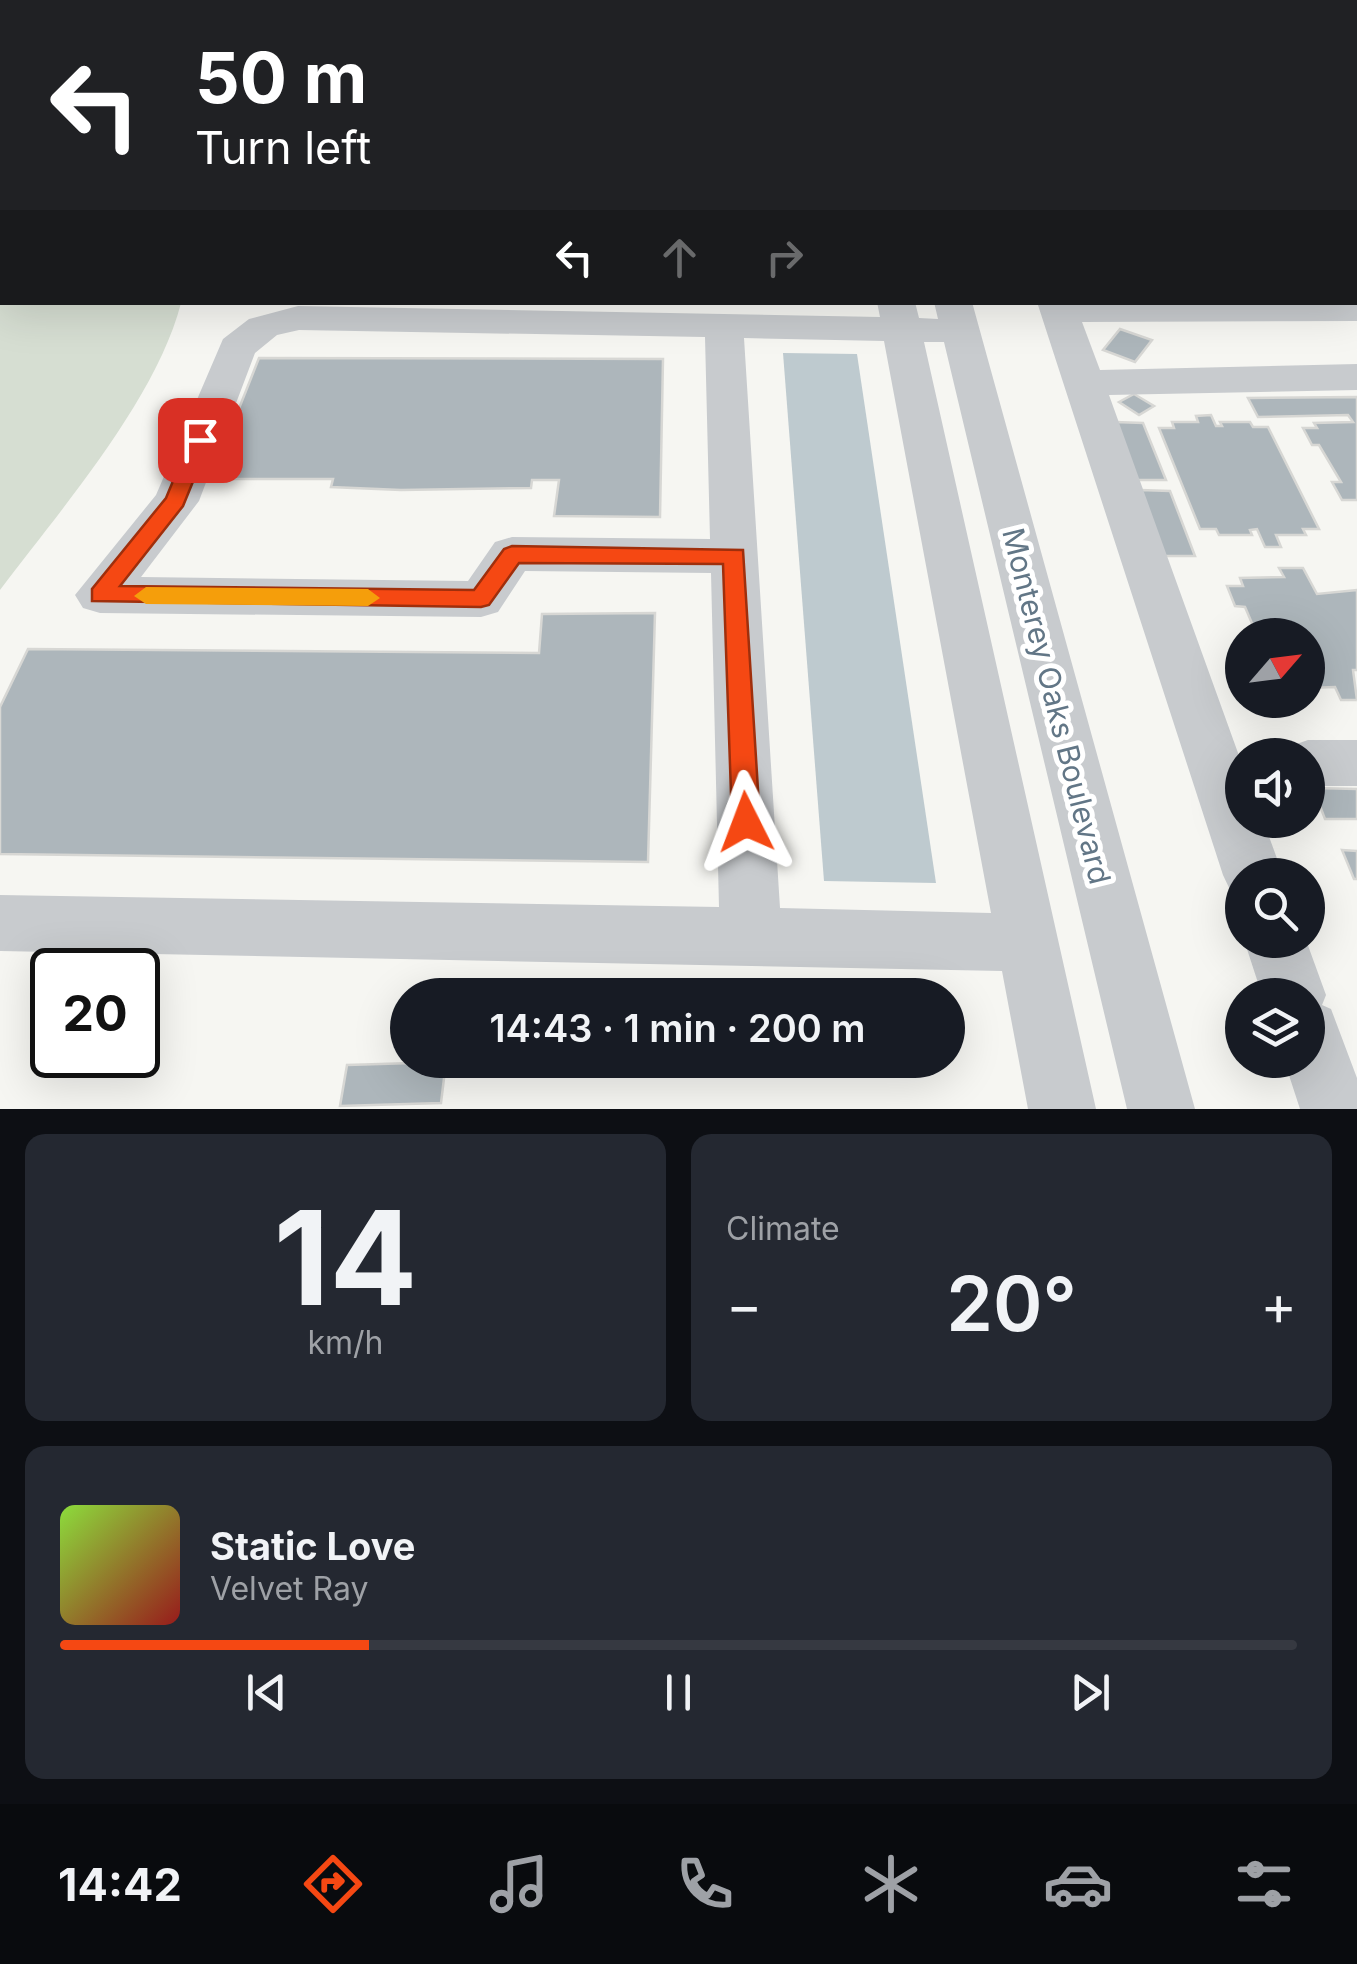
<!DOCTYPE html>
<html lang="en">
<head>
<meta charset="utf-8">
<style>
	:root { --surface:#171b24; --page:#242831; --text:#f1f3f6; --muted:#9ea1a6; --line:#363941; --accent:#f54813 }
	body { margin:0; font-family:Inter,sans-serif; background:var(--page); color:var(--text); height:100vh; display:flex; flex-direction:column; font-size:38px; white-space:nowrap }
	* { box-sizing:border-box; margin:0 }
	p { font-size:32px; color:var(--muted) }
	.icon { flex:none; width:55px; height:55px; fill:none; stroke:currentColor; stroke-width:2; stroke-linecap:round; stroke-linejoin:round }
	.map { position:relative; height:1109px; overflow:hidden }
	.panel { display:flex; flex-direction:column; gap:25px; padding:25px; background:#0d0f14; flex:1 }
	.panel>* { flex:none }
	.banner { position:absolute; left:0px; top:0px; width:1358px; height:305px; box-shadow:0 10px 40px #0002; background:#202124; color:#fff; overflow:hidden }
	.needle { width:65px; rotate:62deg }
	.buttons { position:absolute; left:1225px; top:618px; display:grid; gap:20px }
	.buttons a { display:grid; place-items:center; width:100px; height:100px; border-radius:50%; background:var(--surface); box-shadow:0 10px 40px #0002; font-size:50px }
	.speed { position:absolute; left:30px; top:948px; display:flex; gap:20px; font-size:50px; font-weight:700; text-align:center }
	.speed>* { display:grid; place-content:center; width:130px; height:130px; border-radius:50%; background:var(--surface); box-shadow:0 10px 40px #0002; line-height:1 }
	.speed .limit { border:5px solid #111; border-radius:15px; background:#fff; color:#111 }
	.pin { position:absolute; display:grid; place-items:center; width:85px; height:85px; color:#fff; margin:-42px; border-radius:20px; box-shadow:0 5px 15px #0006 }
	.me { position:absolute; width:110px; margin:-55px; rotate:357deg; stroke-linejoin:round; filter:drop-shadow(0 0 8px #0008) }
	.turn { display:flex; align-items:center; gap:35px; height:210px; padding:0 30px; font-size:45px }
	.turn .icon { width:130px; height:130px; stroke-width:2.5 }
	.turn b { display:block; font-size:70px; line-height:85px }
	.lanes { display:flex; align-items:center; height:95px; padding:0 30px; background:#0003; justify-content:center; gap:50px; direction:ltr }
	.lanes .off { opacity:.35 }
	.big { font-size:75px; font-weight:600; line-height:1.1 }
	.panel .card { flex:1; display:flex; flex-direction:column; justify-content:center; gap:15px; min-width:0; padding:0 35px; border-radius:20px; background:var(--page) }
	.panel .dial { align-items:center; gap:0 }
	.dial b { font-size:130px; line-height:1 }
	.song { display:flex; align-items:center; gap:30px }
	.cover { width:120px; height:120px; border-radius:15px; background:linear-gradient(135deg,hsl(90 70% 55%),hsl(0 70% 35%)) }
	.played { height:10px; border-radius:5px; background:linear-gradient(90deg,var(--accent) 25%,var(--line) 25%) }
	.keys { display:flex; justify-content:space-around; direction:ltr }
	.heat { display:flex; justify-content:space-between; align-items:center; font-size:55px; direction:ltr }
	.panel .tiles { flex:1; display:grid; gap:25px; grid-template-columns:1fr 1fr }
	.card:last-child { grid-column:span 2 }
	.trip { position:absolute; left:390px; top:978px; width:575px; height:100px; border-radius:50px; background:var(--surface); box-shadow:0 10px 40px #0002; font-weight:600; line-height:100px; text-align:center }
	.menu { display:flex; height:160px; justify-content:space-around; align-items:center; background:#090b0e; color:var(--muted) }
	.menu .icon { width:70px; height:70px }
	.menu .selected { color:var(--accent) }
	.menu b { font-size:45px; color:var(--text) }
	.map>svg:first-child { display:block }
	.green { fill:#d6ded2 }
	.water { fill:#becacf }
	.lines { fill:none; stroke-linecap:round; stroke-linejoin:round }
	.stream { stroke:#becacf; stroke-width:8 }
	.building { fill:#adb6bb; stroke:#d7d7d4; stroke-width:2.5 }
	.path { stroke:#c0c2c4; stroke-width:4; stroke-dasharray:4 4; stroke-linecap:butt }
	.minor { fill:#c8cbce; fill-rule:evenodd }
	.route { fill:#f54813; stroke:#9f2f0c; stroke-width:2.5 }
	.slow { fill:#f59e0b }
	.labels { text-anchor:middle; dominant-baseline:central; stroke-width:10; stroke-linejoin:round; paint-order:stroke }
	.street-label { font-size:30px; fill:#627686; stroke:#fff }
</style>
</head>
<body>
<div class="map">
<svg width="1357" height="1109" viewBox="0 0 1357 1109">
	<rect width="100%" height="100%" fill="#f6f6f2"/>
	<path class="green" d="M 0,0 L 198,2 L 2,2 L 2,302 L 181,303 C 156,400 61,509 0,590 Z"/>
	<path class="water" d="M 783,353 L 857,354 L 936,883 L 824,881 Z"/>
	<g class="lines">
		<path class="stream" d="M 1219,0 L 1225,2"/>
	</g>
	<path class="building" d="M 377,0 L 493,0 L 377,2 Z
		M 1120,329 L 1152,340 L 1135,362 L 1103,350 Z
		M 259,358 L 663,359 L 660,517 L 554,516 L 559,480 L 532,480 L 531,488 L 401,490 L 331,487 L 333,479 L 211,479 Z
		M 1134,394 L 1154,406 L 1139,415 L 1119,402 Z
		M 1357,397 L 1357,500 L 1342,500 L 1332,482 L 1341,482 L 1319,445 L 1312,445 L 1303,428 L 1317,428 L 1314,423 L 1353,422 L 1348,415 L 1258,417 L 1248,398 Z
		M 1211,415 L 1216,426 L 1222,426 L 1220,422 L 1250,422 L 1253,427 L 1268,427 L 1319,529 L 1303,529 L 1306,535 L 1276,535 L 1281,547 L 1265,547 L 1257,529 L 1250,530 L 1252,535 L 1219,535 L 1216,529 L 1200,529 L 1159,428 L 1174,428 L 1172,422 L 1198,422 L 1196,416 Z
		M 1115,422 L 1143,423 L 1166,480 L 1136,480 Z
		M 1140,490 L 1170,491 L 1195,556 L 1164,556 Z
		M 1279,568 L 1303,568 L 1317,594 L 1357,590 L 1357,670 L 1353,670 L 1357,700 L 1341,700 L 1335,687 L 1308,688 L 1308,635 L 1257,635 L 1245,607 L 1235,606 L 1227,586 L 1243,586 L 1240,578 L 1284,577 Z
		M 655,613 L 648,862 L 0,854 L 0,707 L 28,649 L 539,653 L 542,614 Z
		M 1313,788 L 1357,789 L 1357,819 L 1325,819 Z
		M 1342,850 L 1357,851 L 1357,879 L 1354,879 Z
		M 446,1062 L 441,1103 L 340,1106 L 347,1065 Z"/>
	<g class="lines">
		<path class="path" d="M 1045,2 L 1059,0"/>
		<path class="minor" d="M 742,0 L 768,0 L 768,2 L 742,2 Z
			M 822,0 L 848,0 L 848,2 L 822,2 Z
			M 862,0 L 888,0 L 889,2 L 863,2 Z
			M 1355,213 L 1357,213 L 1357,235 L 1355,235 Z
			M 1357,297 L 1357,321 L 1082,322 L 1100,370 L 1357,364 L 1357,390 L 1109,395 L 1242,764 L 1242,820 L 1263,820 L 1283,875 L 1242,875 L 1242,898 L 1232,894 L 1223,875 L 1037,302 L 1355,302 Z
			M 877,302 L 915,302 L 919,318 L 938,319 L 934,302 L 972,302 L 1195,1109 L 1127,1109 L 944,342 L 924,342 L 1096,1109 L 1028,1109 L 1002,971 L 0,951 L 0,895 L 719,907 L 711,573 L 525,571 L 498,612 L 481,617 L 100,613 L 83,608 L 75,595 L 156,495 L 223,339 L 249,319 L 298,306 L 880,317 ZM 299,330 L 705,337 L 710,539 L 512,537 L 495,542 L 468,581 L 141,577 L 199,501 L 255,353 L 277,335 ZM 744,338 L 884,341 L 991,913 L 780,908 Z
			M 1308,740 L 1357,740 L 1357,786 L 1308,786 L 1308,755 L 1284,755 L 1288,747 Z
			M 1244,940 L 1306,940 L 1326,995 L 1322,1005 L 1331,1009 L 1357,1078 L 1357,1109 L 1300,1109 L 1284,1060 L 1308,1060 L 1308,995 L 1262,995 Z"/>
	</g>
	<path class="route" d="M 200,433 L 210,440 L 183,506 L 120,586 L 474,590 L 504,549 L 512,546 L 743,550 L 760,822 L 755,831 L 746,834 L 736,831 L 732,822 L 723,564 L 519,563 L 489,605 L 481,607 L 92,601 L 92,589 L 166,498 L 190,440 Z"/>
	<path class="slow" d="M 146,587 L 368,589 L 380,598 L 368,606 L 146,604 L 134,596 Z"/>
	<g class="labels">
		<g class="street-label">
			<text transform="translate(1057 706) rotate(76)">Monterey Oaks Boulevard</text>
		</g>
	</g>
</svg>
<div class="buttons">
<a><svg class="needle" viewBox="-14 -14 28 28"><path d="M0-13l5 13h-10z" fill="#e53935"/><path d="M0 13l5-13h-10z" fill="#9ea1a6"/></svg></a>
<a><svg class="icon" aria-label="sound" viewBox="0 0 24 24"><path d="M4 9h4l5-4v14l-5-4H4zM17 9q2 3 0 6"/></svg></a>
<a><svg class="icon" aria-label="search" viewBox="0 0 24 24"><circle cx="10" cy="10" r="6"/><path d="M15 15l6 6"/></svg></a>
<a><svg class="icon" aria-label="layers" viewBox="0 0 24 24"><path d="M12 4l9 5-9 5-9-5zM3 14l9 5 9-5"/></svg></a>
</div>
<div class="speed"><div class="limit">20</div></div>
<div class="pin" style="left:200px;top:440px;background:#d93025"><svg class="icon" aria-label="arrive" viewBox="0 0 24 24"><path d="M6 21V4h12l-3 4 3 4H6"/></svg></div>
<svg class="me" style="left:746px;top:822px" viewBox="-20 -20 40 40"><path d="M0-17L14 15 0 8-14 15z" fill="#f54813" stroke="#fff" stroke-width="4"/></svg>
<div class="trip">14:43 · 1 min · 200 m</div>
<div class="banner">
<div class="turn"><svg class="icon" aria-label="left" viewBox="0 0 24 24"><path d="M17 20v-9H6M10 6l-5 5 5 5"/></svg><div><b>50 m</b>Turn left</div></div>
<div class="lanes"><svg class="icon" aria-label="left" viewBox="0 0 24 24"><path d="M17 20v-9H6M10 6l-5 5 5 5"/></svg><svg class="icon off" aria-label="ahead" viewBox="0 0 24 24"><path d="M12 20V5M6 11l6-6 6 6"/></svg><svg class="icon off" aria-label="right" viewBox="0 0 24 24"><path d="M7 20v-9h11M14 6l5 5-5 5"/></svg></div>
</div>
</div>
<section class="panel">
<div class="tiles">
<div class="card dial"><b>14</b><p>km/h</p></div>
<div class="card"><p>Climate</p>
<div class="heat"><a>−</a><b class="big">20°</b><a>+</a></div>
</div>
<div class="card">
<div class="song"><i class="cover"></i><div><b>Static Love</b><p>Velvet Ray</p></div></div>
<div class="played"></div>
<div class="keys"><svg class="icon" aria-label="previous" viewBox="0 0 24 24"><path d="M18 5L8 12l10 7zM5 5v14"/></svg><svg class="icon" aria-label="pause" viewBox="0 0 24 24"><path d="M8 5v14M16 5v14"/></svg><svg class="icon" aria-label="next" viewBox="0 0 24 24"><path d="M6 5l10 7-10 7zM19 5v14"/></svg></div>
</div>
</div>
</section>
<nav class="menu">
<b>14:42</b>
<svg class="icon selected" aria-label="directions" viewBox="0 0 24 24"><path d="M12 3l9 9-9 9-9-9zM9 14v-3h6M13 9l2 2-2 2"/></svg>
<svg class="icon" aria-label="music" viewBox="0 0 24 24"><path d="M9 18V5l10-2v13"/><circle cx="6" cy="18" r="3"/><circle cx="16" cy="16" r="3"/></svg>
<svg class="icon" aria-label="phone" viewBox="0 0 24 24"><path d="M5 4h4l2 5-3 2q2 4 5 5l2-3 5 2v4C11 20 4 13 5 4z"/></svg>
<svg class="icon" aria-label="climate" viewBox="0 0 24 24"><path d="M12 3v18M4 7l16 10M4 17L20 7"/></svg>
<svg class="icon" aria-label="car" viewBox="0 0 24 24"><path d="M5 17H2v-5l4-1 3-4h7l3 4 3 1v5h-3M9 17h6M6 11h13"/><circle cx="7" cy="17" r="2"/><circle cx="17" cy="17" r="2"/></svg>
<svg class="icon" aria-label="filters" viewBox="0 0 24 24"><path d="M4 7h16M4 17h16"/><circle cx="9" cy="7" r="2"/><circle cx="15" cy="17" r="2"/></svg>
</nav>
</body>
</html>
